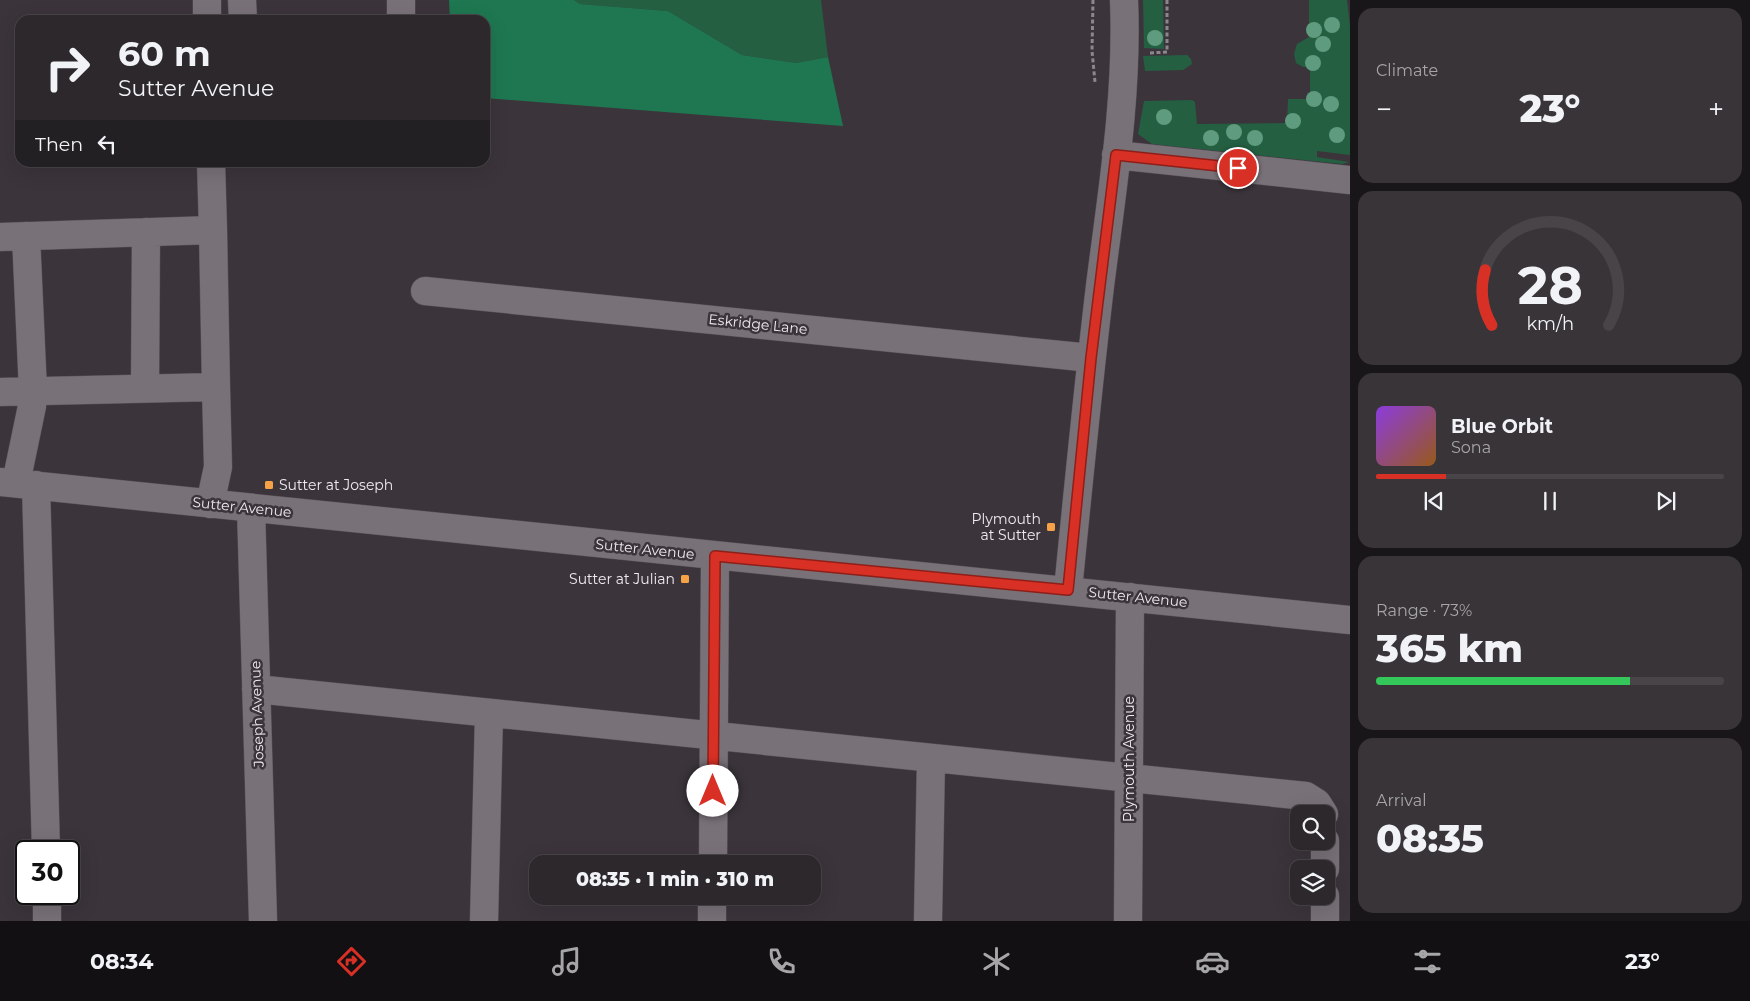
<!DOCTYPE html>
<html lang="en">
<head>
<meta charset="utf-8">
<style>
	:root { --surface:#2c282c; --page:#383438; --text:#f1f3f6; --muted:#a6a6a9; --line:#484448; --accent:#d93025 }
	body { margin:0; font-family:Montserrat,sans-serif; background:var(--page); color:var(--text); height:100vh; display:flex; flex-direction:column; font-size:19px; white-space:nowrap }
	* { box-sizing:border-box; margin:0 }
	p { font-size:16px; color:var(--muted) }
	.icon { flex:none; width:28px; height:28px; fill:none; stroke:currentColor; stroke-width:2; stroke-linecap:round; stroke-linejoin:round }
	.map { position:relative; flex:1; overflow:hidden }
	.drawer { display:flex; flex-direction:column; gap:8px; padding:8px; background:#181618; width:400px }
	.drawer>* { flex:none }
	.hud { position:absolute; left:15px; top:15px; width:475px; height:152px; border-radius:15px; box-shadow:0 5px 20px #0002,0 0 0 1px var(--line); background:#2c282c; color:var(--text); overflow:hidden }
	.tools { position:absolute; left:1290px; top:805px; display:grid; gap:10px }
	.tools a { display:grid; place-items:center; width:45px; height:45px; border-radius:10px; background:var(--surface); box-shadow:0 5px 20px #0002,0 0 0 1px var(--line); font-size:25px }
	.speed { position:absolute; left:15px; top:840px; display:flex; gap:10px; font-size:25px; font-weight:700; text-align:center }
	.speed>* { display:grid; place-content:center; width:65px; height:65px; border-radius:50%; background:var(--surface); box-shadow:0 5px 20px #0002,0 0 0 1px var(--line); line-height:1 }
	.speed .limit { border:2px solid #111; border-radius:8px; background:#fff; color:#111 }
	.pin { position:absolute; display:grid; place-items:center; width:42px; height:42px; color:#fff; margin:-21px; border:2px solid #fff; border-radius:50%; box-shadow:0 1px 5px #0007 }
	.me { position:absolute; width:55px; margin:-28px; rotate:0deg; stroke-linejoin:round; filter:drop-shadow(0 0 4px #0008) }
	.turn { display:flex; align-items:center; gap:18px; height:105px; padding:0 20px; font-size:22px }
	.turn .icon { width:65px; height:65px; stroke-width:2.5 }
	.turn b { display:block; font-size:35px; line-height:42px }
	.then { display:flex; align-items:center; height:48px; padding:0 20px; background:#0003; gap:10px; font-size:19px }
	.big { font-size:38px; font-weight:800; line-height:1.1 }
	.drawer .card { flex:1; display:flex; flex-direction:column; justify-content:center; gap:8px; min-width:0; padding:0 18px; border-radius:15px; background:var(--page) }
	.drawer .dial { align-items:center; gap:0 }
	.dial svg { height:130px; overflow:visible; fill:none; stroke:var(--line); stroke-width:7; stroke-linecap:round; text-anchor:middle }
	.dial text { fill:var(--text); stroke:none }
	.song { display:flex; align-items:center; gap:15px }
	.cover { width:60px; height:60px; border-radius:8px; background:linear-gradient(135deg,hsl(270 70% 55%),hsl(30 70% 35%)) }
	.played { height:5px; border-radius:2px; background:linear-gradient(90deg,var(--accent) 20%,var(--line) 20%) }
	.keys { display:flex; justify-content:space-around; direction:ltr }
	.heat { display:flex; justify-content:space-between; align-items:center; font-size:28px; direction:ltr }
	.charge { height:8px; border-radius:4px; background:linear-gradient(90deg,#34c759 73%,var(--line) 0) }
	.trip { position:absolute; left:529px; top:855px; width:292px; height:50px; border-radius:15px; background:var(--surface); box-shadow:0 5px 20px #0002,0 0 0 1px var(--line); font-weight:800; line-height:50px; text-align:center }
	.menu { display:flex; height:80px; justify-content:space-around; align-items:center; background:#121012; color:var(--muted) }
	.menu .icon { width:35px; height:35px }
	.menu .active { color:var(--accent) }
	.menu b { font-size:22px; color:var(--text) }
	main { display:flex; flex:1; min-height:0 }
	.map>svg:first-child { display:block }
	.green { fill:#245f42 }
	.forest { fill:#1e7750 }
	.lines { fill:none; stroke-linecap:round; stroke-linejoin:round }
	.minor-casing { stroke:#575257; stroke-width:29 }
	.path { stroke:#8c878c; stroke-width:3; stroke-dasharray:4 2.5; stroke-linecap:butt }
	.minor { stroke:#787178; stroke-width:28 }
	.tree { fill:#5f9b7e }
	.route-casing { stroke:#8d1f18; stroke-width:12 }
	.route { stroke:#d93025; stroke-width:9 }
	.poi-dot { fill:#f6a246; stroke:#3b353b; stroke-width:2 }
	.labels { text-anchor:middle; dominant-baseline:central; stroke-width:5; stroke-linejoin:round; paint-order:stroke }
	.street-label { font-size:14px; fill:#eeeaee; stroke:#3b353b }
	.poi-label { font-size:14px; fill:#eeeaee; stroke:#3b353b; text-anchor:end }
</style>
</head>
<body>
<main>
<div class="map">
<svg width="1350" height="921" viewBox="0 0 1350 921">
	<rect width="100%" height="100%" fill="#3b353b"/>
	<path class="green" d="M 574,0 L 821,0 L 828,57 L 796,63 L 742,55 L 668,11 L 580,4 Z
		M 1143,0 L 1163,0 L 1164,49 L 1144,48 Z
		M 1309,0 L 1347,0 L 1350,26 L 1350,155 L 1317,151 L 1317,157 L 1349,162 L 1342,164 L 1152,144 L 1138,134 L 1144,101 L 1192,100 L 1195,102 L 1197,124 L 1287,123 L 1288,99 L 1310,99 L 1310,67 L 1303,67 L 1296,63 L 1294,54 L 1297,44 L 1309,37 Z
		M 1187,55 L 1191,59 L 1192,64 L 1183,70 L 1145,71 L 1143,56 Z"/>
	<path class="forest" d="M 449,0 L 574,0 L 580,4 L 668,11 L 742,55 L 796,63 L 828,57 L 843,126 L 485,98 L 485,20 L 450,20 Z"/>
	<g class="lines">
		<g class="minor-casing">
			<path id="minor" d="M 207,0 L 207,20
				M 242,0 L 243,20
				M 401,0 L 401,20
				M 1116,155 L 1350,180
				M 211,162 L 213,230
				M 0,237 L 213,230 L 216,387 L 0,392
				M 425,291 L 1091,358
				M 145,388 L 146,232
				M 0,482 L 1350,620
				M 16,483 L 32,406 L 33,391 L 26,236
				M 36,485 L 46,851
				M 210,504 L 218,467 L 216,387
				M 251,508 L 263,921
				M 1068,590 C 1078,488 1088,387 1100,286 C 1112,191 1128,96 1124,0
				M 256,689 L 1306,796 L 1317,803 L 1324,814
				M 713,864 L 715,556
				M 1325,869 L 1325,841
				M 47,894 L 47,921
				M 484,921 L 489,714
				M 712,921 L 712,896
				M 928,921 L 931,759
				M 1128,921 L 1130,597
				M 1325,921 L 1325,896"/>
		</g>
		<path class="path" d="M 1093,0 L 1092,51 L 1095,82
			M 1150,53 L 1167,52 L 1167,0"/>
		<use href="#minor" class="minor"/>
	</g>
	<g class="tree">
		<circle cx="1332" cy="25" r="8"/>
		<circle cx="1314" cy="30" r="8"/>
		<circle cx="1155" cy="38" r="8"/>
		<circle cx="1323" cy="44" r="8"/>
		<circle cx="1313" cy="63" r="8"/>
		<circle cx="1314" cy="99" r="8"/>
		<circle cx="1331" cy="104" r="8"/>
		<circle cx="1164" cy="117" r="8"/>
		<circle cx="1293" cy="121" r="8"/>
		<circle cx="1234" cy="132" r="8"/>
		<circle cx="1337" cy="135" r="8"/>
		<circle cx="1211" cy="138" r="8"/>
		<circle cx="1255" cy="138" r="8"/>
	</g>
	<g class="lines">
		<g class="route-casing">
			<path id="route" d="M 713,791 L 715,556 L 1068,590 L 1091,358 L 1116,155 L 1238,168"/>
		</g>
		<use href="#route" class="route"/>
	</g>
	<g class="poi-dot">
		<rect x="264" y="480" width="10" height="10" rx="2.5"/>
		<rect x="1046" y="522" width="10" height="10" rx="2.5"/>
		<rect x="680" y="574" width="10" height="10" rx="2.5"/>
	</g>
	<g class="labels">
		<g class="street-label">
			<text transform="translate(758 324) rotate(6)">Eskridge Lane</text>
			<text transform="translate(242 507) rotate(6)">Sutter Avenue</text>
			<text transform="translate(645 549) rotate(6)">Sutter Avenue</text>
			<text transform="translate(1138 597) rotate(6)">Sutter Avenue</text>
			<text transform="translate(257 714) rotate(-92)">Joseph Avenue</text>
			<text transform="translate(1129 759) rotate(-90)">Plymouth Avenue</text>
		</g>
		<g class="poi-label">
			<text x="279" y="485" text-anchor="start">Sutter at Joseph</text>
			<text x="1041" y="519">Plymouth<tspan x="1041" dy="16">at Sutter</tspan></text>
			<text x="675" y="579">Sutter at Julian</text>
		</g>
	</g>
</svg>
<div class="tools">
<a><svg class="icon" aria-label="search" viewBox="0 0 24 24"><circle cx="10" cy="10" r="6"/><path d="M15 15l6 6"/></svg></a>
<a><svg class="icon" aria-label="layers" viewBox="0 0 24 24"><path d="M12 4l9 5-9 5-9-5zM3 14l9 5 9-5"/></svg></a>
</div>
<div class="speed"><div class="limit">30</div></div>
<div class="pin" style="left:1238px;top:168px;background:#d93025"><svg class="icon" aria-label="arrive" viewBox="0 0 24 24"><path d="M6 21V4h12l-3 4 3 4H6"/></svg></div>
<svg class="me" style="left:713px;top:791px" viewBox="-20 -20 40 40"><circle r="19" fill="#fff"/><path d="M0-13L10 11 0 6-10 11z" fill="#d93025"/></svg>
<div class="trip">08:35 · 1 min · 310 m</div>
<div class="hud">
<div class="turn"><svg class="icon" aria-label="right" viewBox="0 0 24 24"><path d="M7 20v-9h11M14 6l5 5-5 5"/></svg><div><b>60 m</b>Sutter Avenue</div></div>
<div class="then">Then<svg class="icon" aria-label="left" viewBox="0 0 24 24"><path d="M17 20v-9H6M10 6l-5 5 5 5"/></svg></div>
</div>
</div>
<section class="drawer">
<div class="card"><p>Climate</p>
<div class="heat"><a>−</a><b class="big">23°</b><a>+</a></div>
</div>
<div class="card dial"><svg viewBox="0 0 100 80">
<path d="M14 69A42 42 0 1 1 86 69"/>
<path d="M14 69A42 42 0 0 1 10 35" stroke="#d93025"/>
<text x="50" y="56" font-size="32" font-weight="700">28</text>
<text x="50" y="72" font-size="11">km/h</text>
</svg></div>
<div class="card">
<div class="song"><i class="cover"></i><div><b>Blue Orbit</b><p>Sona</p></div></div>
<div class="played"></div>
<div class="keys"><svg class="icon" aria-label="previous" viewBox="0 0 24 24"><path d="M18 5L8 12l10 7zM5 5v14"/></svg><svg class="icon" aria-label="pause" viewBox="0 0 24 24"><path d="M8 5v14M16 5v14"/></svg><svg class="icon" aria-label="next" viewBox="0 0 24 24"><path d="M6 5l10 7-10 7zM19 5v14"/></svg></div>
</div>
<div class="card"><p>Range · 73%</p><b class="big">365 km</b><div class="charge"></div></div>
<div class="card"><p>Arrival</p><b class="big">08:35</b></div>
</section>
</main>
<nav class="menu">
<b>08:34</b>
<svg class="icon active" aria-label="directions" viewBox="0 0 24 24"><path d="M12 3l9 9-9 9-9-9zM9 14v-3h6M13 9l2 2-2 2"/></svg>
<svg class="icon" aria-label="music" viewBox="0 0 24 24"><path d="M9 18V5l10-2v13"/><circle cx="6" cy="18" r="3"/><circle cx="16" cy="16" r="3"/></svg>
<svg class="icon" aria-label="phone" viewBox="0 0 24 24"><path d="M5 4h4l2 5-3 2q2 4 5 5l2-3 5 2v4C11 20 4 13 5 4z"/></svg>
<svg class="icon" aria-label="climate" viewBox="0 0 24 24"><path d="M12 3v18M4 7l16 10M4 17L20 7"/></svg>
<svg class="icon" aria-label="car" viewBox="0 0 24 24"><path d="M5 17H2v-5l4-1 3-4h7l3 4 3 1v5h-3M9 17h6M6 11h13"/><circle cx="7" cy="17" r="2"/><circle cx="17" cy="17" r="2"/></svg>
<svg class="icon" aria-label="filters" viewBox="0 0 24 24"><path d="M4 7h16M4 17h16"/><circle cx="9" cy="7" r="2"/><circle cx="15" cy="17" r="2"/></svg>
<b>23°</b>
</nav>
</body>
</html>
